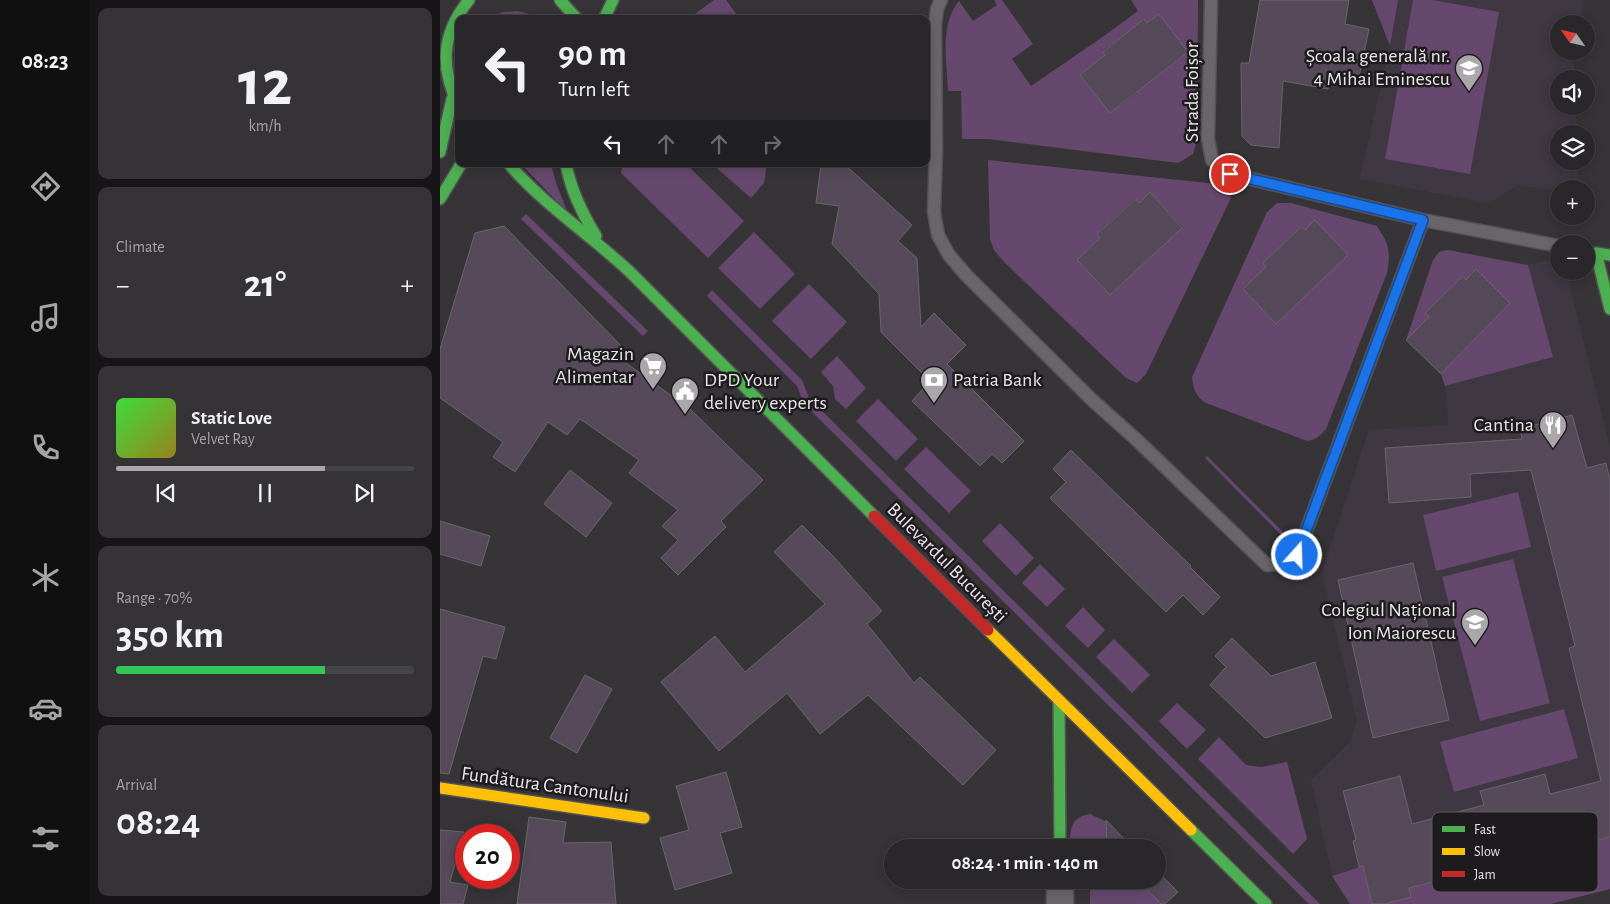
<!DOCTYPE html>
<html lang="en">
<head>
<meta charset="utf-8">
<style>
	:root { --surface:#29272a; --page:#353336; --text:#f1f3f6; --muted:#a5a5a8; --line:#454447; --accent:#aaa7ab }
	body { margin:0; font-family:"Alegreya Sans",sans-serif; background:var(--page); color:var(--text); height:100vh; display:flex; flex-direction:column; font-size:19px; white-space:nowrap }
	* { box-sizing:border-box; margin:0 }
	p { font-size:16px; color:var(--muted) }
	.icon { flex:none; width:28px; height:28px; fill:none; stroke:currentColor; stroke-width:2; stroke-linecap:round; stroke-linejoin:round }
	.map { position:relative; flex:1; overflow:hidden }
	.drawer { display:flex; flex-direction:column; gap:8px; padding:8px; background:#171517; width:350px }
	.drawer>* { flex:none }
	.top-card { position:absolute; left:15px; top:15px; width:475px; height:152px; border-radius:10px; box-shadow:0 2px 12px #0003,0 0 0 1px var(--line); background:#29272a; color:var(--text); overflow:hidden }
	.needle { width:32px; rotate:304deg }
	.fabs { position:absolute; left:1110px; top:15px; display:grid; gap:10px }
	.fabs a { display:grid; place-items:center; width:45px; height:45px; border-radius:50%; background:var(--surface); box-shadow:0 2px 12px #0003,0 0 0 1px var(--line); font-size:25px }
	.speed { position:absolute; left:15px; top:824px; display:flex; gap:10px; font-size:25px; font-weight:700; text-align:center }
	.speed>* { display:grid; place-content:center; width:65px; height:65px; border-radius:50%; background:var(--surface); box-shadow:0 2px 12px #0003,0 0 0 1px var(--line); line-height:1 }
	.speed .limit { border:8px solid #d22; background:#fff; color:#111 }
	.pin { position:absolute; display:grid; place-items:center; width:42px; height:42px; color:#fff; margin:-21px; border:2px solid #fff; border-radius:50%; box-shadow:0 1px 5px #0007 }
	.me { position:absolute; width:55px; margin:-28px; rotate:20deg; stroke-linejoin:round; filter:drop-shadow(0 0 4px #0008) }
	.turn { display:flex; align-items:center; gap:18px; height:105px; padding:0 20px; font-size:22px }
	.turn .icon { width:65px; height:65px; stroke-width:2.5 }
	.turn b { display:block; font-size:35px; line-height:42px }
	.lanes { display:flex; align-items:center; height:48px; padding:0 20px; background:#0003; justify-content:center; gap:25px; direction:ltr }
	.lanes .off { opacity:.35 }
	.big { font-size:38px; font-weight:700; line-height:1.1 }
	.drawer .card { flex:1; display:flex; flex-direction:column; justify-content:center; gap:8px; min-width:0; padding:0 18px; border-radius:10px; background:var(--page) }
	.drawer .dial { align-items:center; gap:0 }
	.dial b { font-size:65px; line-height:1 }
	.song { display:flex; align-items:center; gap:15px }
	.cover { width:60px; height:60px; border-radius:8px; background:linear-gradient(135deg,hsl(120 70% 55%),hsl(50 70% 35%)) }
	.played { height:5px; border-radius:2px; background:linear-gradient(90deg,var(--accent) 70%,var(--line) 70%) }
	.keys { display:flex; justify-content:space-around; direction:ltr }
	.heat { display:flex; justify-content:space-between; align-items:center; font-size:28px; direction:ltr }
	.charge { height:8px; border-radius:4px; background:linear-gradient(90deg,#34c759 70%,var(--line) 0) }
	.trip { position:absolute; left:444px; top:839px; width:282px; height:50px; border-radius:25px; background:var(--surface); box-shadow:0 2px 12px #0003,0 0 0 1px var(--line); font-weight:700; line-height:50px; text-align:center }
	main { display:flex; flex:1; min-height:0 }
	.tabs { display:flex; flex-direction:column; width:90px; justify-content:space-around; align-items:center; background:#101011; color:var(--muted) }
	.tabs .icon { width:35px; height:35px }
	.tabs .active { color:var(--accent) }
	.tabs b { font-size:22px; color:var(--text) }
	.map>svg:first-child { display:block }
	.built { fill:#3f3742 }
	.green { fill:#66486e; fill-rule:evenodd }
	.building { fill:#564a5a; stroke:#686669 }
	.lines { fill:none; stroke-linecap:round; stroke-linejoin:round }
	.lane-casing { stroke:#535154; stroke-width:15 }
	.street-casing { stroke:#535154; stroke-width:29 }
	.fast-casing { stroke:#535154; stroke-width:14 }
	.slow-casing { stroke:#535154; stroke-width:14 }
	.jam-casing { stroke:#535154; stroke-width:14 }
	.lane { stroke:#696669; stroke-width:12 }
	.street { stroke:#696669; stroke-width:26 }
	.fast { stroke:#4caf50; stroke-width:11 }
	.slow { stroke:#ffc107; stroke-width:11 }
	.jam { stroke:#c62828; stroke-width:11 }
	.route-casing { stroke:#114b97; stroke-width:12 }
	.route { stroke:#1a73e8; stroke-width:9 }
	.labels { text-anchor:middle; dominant-baseline:central; stroke-width:5; stroke-linejoin:round; paint-order:stroke }
	.poi-label { font-size:20px; fill:#e8e5e9; stroke:#1e1b1e; text-anchor:end }
	.street-label { font-size:20px; fill:#e8e5e9; stroke:#1e1b1e }
	.key { fill:#1e1b1e; stroke:#5b585b; stroke-width:1 }
	.key-label { font-size:14px; fill:#e8e5e9 }
</style>
</head>
<body>
<main>
<nav class="tabs">
<b>08:23</b>
<svg class="icon active" aria-label="directions" viewBox="0 0 24 24"><path d="M12 3l9 9-9 9-9-9zM9 14v-3h6M13 9l2 2-2 2"/></svg>
<svg class="icon" aria-label="music" viewBox="0 0 24 24"><path d="M9 18V5l10-2v13"/><circle cx="6" cy="18" r="3"/><circle cx="16" cy="16" r="3"/></svg>
<svg class="icon" aria-label="phone" viewBox="0 0 24 24"><path d="M5 4h4l2 5-3 2q2 4 5 5l2-3 5 2v4C11 20 4 13 5 4z"/></svg>
<svg class="icon" aria-label="climate" viewBox="0 0 24 24"><path d="M12 3v18M4 7l16 10M4 17L20 7"/></svg>
<svg class="icon" aria-label="car" viewBox="0 0 24 24"><path d="M5 17H2v-5l4-1 3-4h7l3 4 3 1v5h-3M9 17h6M6 11h13"/><circle cx="7" cy="17" r="2"/><circle cx="17" cy="17" r="2"/></svg>
<svg class="icon" aria-label="filters" viewBox="0 0 24 24"><path d="M4 7h16M4 17h16"/><circle cx="9" cy="7" r="2"/><circle cx="15" cy="17" r="2"/></svg>
</nav>
<section class="drawer">
<div class="card dial"><b>12</b><p>km/h</p></div>
<div class="card"><p>Climate</p>
<div class="heat"><a>−</a><b class="big">21°</b><a>+</a></div>
</div>
<div class="card">
<div class="song"><i class="cover"></i><div><b>Static Love</b><p>Velvet Ray</p></div></div>
<div class="played"></div>
<div class="keys"><svg class="icon" aria-label="previous" viewBox="0 0 24 24"><path d="M18 5L8 12l10 7zM5 5v14"/></svg><svg class="icon" aria-label="pause" viewBox="0 0 24 24"><path d="M8 5v14M16 5v14"/></svg><svg class="icon" aria-label="next" viewBox="0 0 24 24"><path d="M6 5l10 7-10 7zM19 5v14"/></svg></div>
</div>
<div class="card"><p>Range · 70%</p><b class="big">350 km</b><div class="charge"></div></div>
<div class="card"><p>Arrival</p><b class="big">08:24</b></div>
</section>
<div class="map">
<svg width="1170" height="904" viewBox="0 0 1170 904">
	<rect width="100%" height="100%" fill="#373438"/>
	<path class="built" d="M 932,0 L 1144,0 L 1140,24 L 1119,24 L 1119,51 L 1135,51 L 1134,61 L 1134,79 L 1119,79 L 1119,106 L 1136,106 L 1137,134 L 1119,134 L 1119,161 L 1138,161 L 1139,189 L 1119,189 L 1119,191 L 1078,185 L 1049,203 L 920,179 L 950,46 Z
		M 1119,257 L 1119,271 L 1126,271 L 1170,447 L 1170,889 L 1111,904 L 910,904 L 892,876 L 871,780 L 910,742 L 917,721 L 882,572 L 929,430 L 1008,425 L 1005,386 L 1112,357 L 1088,265 Z"/>
	<path class="green" d="M 274,0 L 286,0 L 300,19 L 248,19 Z
		M 554,0 L 562,0 L 593,44 L 572,59 L 591,86 L 664,36 L 698,11 L 691,0 L 758,0 L 757,140 L 753,154 L 738,163 L 548,139 L 522,139 L 521,91 L 508,91 C 507,62 499,25 519,1 L 533,21 L 557,5 ZM 719,15 L 748,52 L 710,82 L 691,84 L 697,93 L 670,113 L 640,75 L 665,55 L 663,51 L 704,20 L 707,23 Z
		M 932,0 L 958,0 L 950,46 Z
		M 973,0 L 993,0 L 1059,12 L 1030,174 L 945,159 Z
		M 78,11 L 93,15 L 99,19 L 48,19 L 63,12 Z
		M 548,160 L 778,184 L 788,188 L 791,198 L 706,374 L 697,383 L 686,378 L 564,262 L 554,250 L 550,239 ZM 710,192 L 742,227 L 670,295 L 637,260 L 660,238 L 657,234 L 662,229 L 695,199 L 699,203 Z
		M 81,164 L 111,164 L 117,186 L 128,213 Z
		M 183,164 L 246,164 L 304,221 L 268,258 L 181,173 Z
		M 272,164 L 327,164 L 324,183 L 311,198 Z
		M 837,203 L 851,203 L 937,226 C 949,244 951,252 947,273 L 886,429 C 880,436 876,440 867,441 L 766,403 C 756,397 753,389 752,377 L 827,212 ZM 875,221 L 907,255 L 836,324 L 803,289 L 826,267 L 823,263 L 861,227 L 865,230 Z
		M 86,214 L 208,331 L 203,336 L 81,219 Z
		M 314,232 L 355,274 L 320,309 L 278,268 Z
		M 1008,250 L 1088,265 L 1113,357 L 1005,386 L 1001,374 L 1070,303 L 1036,269 L 1026,280 L 1022,277 L 986,313 L 989,317 L 966,340 L 993,260 L 999,252 Z
		M 369,284 L 407,322 L 371,359 L 332,321 Z
		M 272,290 L 362,380 L 369,398 L 880,904 L 869,904 L 364,404 L 357,386 L 267,296 Z
		M 397,356 L 426,388 L 406,409 L 395,399 L 393,386 L 381,372 Z
		M 438,399 L 478,439 L 456,461 L 416,421 Z
		M 486,447 L 531,491 L 509,513 L 464,469 Z
		M 767,456 L 846,535 L 843,537 L 765,458 Z
		M 1078,492 L 1091,547 L 996,571 L 983,515 Z
		M 560,523 L 594,558 L 576,576 L 542,541 Z
		M 1073,559 L 1110,703 L 1040,721 L 1002,577 Z
		M 600,564 L 625,589 L 607,607 L 582,583 Z
		M 643,607 L 665,630 L 648,648 L 625,626 Z
		M 674,639 L 710,675 L 692,693 L 656,657 Z
		M 737,703 L 766,730 L 747,749 L 719,721 Z
		M 1124,709 L 1138,758 L 1014,792 L 1000,742 Z
		M 779,737 L 806,765 L 821,767 L 847,762 L 867,839 L 853,854 L 758,759 Z
		M 650,814 L 665,821 L 674,828 L 667,835 L 667,847 L 629,848 C 631,830 629,818 650,814 Z
		M 1170,837 L 1170,889 L 1111,904 L 945,904 L 971,897 L 969,888 L 1061,864 L 1062,868 L 1122,853 L 1121,850 Z
		M 923,866 L 932,904 L 910,904 L 892,876 Z
		M 650,880 L 697,880 L 721,904 L 650,904 Z"/>
	<path class="building" d="M 820,0 L 909,0 L 905,24 L 929,29 L 918,81 L 890,75 L 888,89 L 843,81 L 839,148 L 811,145 L 802,136 L 801,63 L 809,63 Z
		M 719,14 L 748,52 L 670,113 L 640,75 L 665,55 L 663,52 L 704,19 L 707,23 Z
		M 381,164 L 404,164 L 472,225 L 458,241 L 477,258 L 481,327 L 494,313 L 526,345 L 507,364 L 584,441 L 562,463 L 552,454 L 540,466 L 472,401 L 490,381 L 441,332 L 439,294 L 392,244 L 399,206 L 376,203 Z
		M 710,192 L 742,228 L 670,295 L 637,260 L 660,238 L 657,234 L 696,199 L 699,203 Z
		M 875,220 L 908,255 L 836,324 L 803,289 L 826,267 L 823,263 L 861,227 L 865,230 Z
		M 64,226 L 191,356 L 186,363 L 250,409 L 323,480 L 281,521 L 286,527 L 238,575 L 221,558 L 238,540 L 222,526 L 238,510 L 189,473 L 199,460 L 140,419 L 127,435 L 108,422 L 75,472 L 53,457 L 63,442 L 0,398 L 0,349 L 35,233 Z
		M 1036,269 L 1070,303 L 1001,374 L 966,340 L 989,317 L 985,313 L 1023,276 L 1026,280 Z
		M 1132,415 L 1147,468 L 1166,463 L 1170,481 L 1170,837 L 1121,850 L 1122,853 L 1062,868 L 1061,864 L 969,888 L 971,897 L 945,904 L 932,904 L 923,866 L 919,867 L 913,841 L 916,840 L 903,791 L 960,776 L 972,824 L 1044,805 L 1040,791 L 1105,774 L 1110,794 L 1161,781 L 1129,648 L 1135,646 L 1091,470 L 1030,474 L 1031,497 L 949,503 L 945,448 L 1082,439 L 1080,429 Z
		M 631,450 L 751,566 L 750,567 L 780,597 L 763,615 L 743,595 L 726,612 L 610,498 L 626,482 L 613,469 Z
		M 130,470 L 172,503 L 146,537 L 104,504 Z
		M 0,521 L 50,536 L 41,566 L 0,554 Z
		M 362,525 L 392,555 L 442,611 L 427,624 L 474,683 L 480,677 L 556,750 L 523,785 L 428,695 L 380,734 L 347,693 L 279,751 L 221,682 L 275,636 L 305,672 L 385,604 L 334,552 Z
		M 973,563 L 1009,720 L 933,738 L 898,580 Z
		M 0,609 L 65,627 L 56,659 L 43,656 L 9,774 L 0,773 Z
		M 792,638 L 831,676 L 875,662 L 892,718 L 825,738 L 770,685 L 786,667 L 775,656 Z
		M 145,675 L 172,689 L 137,753 L 110,738 Z
		M 286,772 L 302,827 L 280,833 L 292,873 L 235,890 L 220,838 L 249,830 L 236,786 Z
		M 89,817 L 126,822 L 123,843 L 171,842 L 176,904 L 77,904 Z
		M 666,820 L 693,848 L 667,848 Z
		M 0,830 L 24,832 L 10,882 L 28,885 L 23,904 L 0,904 Z
		M 718,872 L 738,892 L 725,904 L 721,904 L 697,880 L 718,880 Z"/>
	<g class="lines">
		<g class="lane-casing">
			<path id="lane" d="M 501,0 L 497,9 L 495,25 L 496,150 L 494,212 L 498,235 L 509,255 L 527,276 L 651,399 L 698,441 L 827,565 L 846,563 L 857,555 L 983,220
				M 771,0 L 768,139 L 772,160 L 790,174 L 983,220 L 1119,246"/>
		</g>
		<g class="street-casing">
			<path id="street" d="M 620,904 L 620,880"/>
		</g>
		<g class="fast-casing">
			<path id="fast" d="M 120,0 L 137,19
				M 164,19 L 173,0
				M 19,107 C 0,68 1,34 29,0
				M 0,152 L 12,99
				M 69,164 C 105,206 152,236 191,273 L 434,516
				M 126,164 C 131,191 142,213 156,236
				M 0,199 L 21,164
				M 1170,255 L 1156,253 L 1170,309
				M 619,702 L 620,848
				M 751,830 L 826,904"/>
		</g>
		<g class="slow-casing">
			<path id="slow" d="M 548,630 L 751,830
				M 0,788 L 204,818"/>
		</g>
		<g class="jam-casing">
			<path id="jam" d="M 434,516 L 548,630"/>
		</g>
		<use href="#lane" class="lane"/>
		<use href="#street" class="street"/>
		<use href="#fast" class="fast"/>
		<use href="#slow" class="slow"/>
		<use href="#jam" class="jam"/>
	</g>
	<g class="lines">
		<g class="route-casing">
			<path id="route" d="M 790,174 L 983,220 L 857,555"/>
		</g>
		<use href="#route" class="route"/>
	</g>
	<defs>
		<g id="school-pin" transform="scale(1.4375)"><path d="M0 17L-7.5 6A9.5 9.5 0 1 1 7.5 6Z" fill="#aaa7ab" stroke="#1e1b1e"/><path d="M0-5L7-2L0 1L-7-2ZM-4 1L0 2.5L4 1V4Q0 6-4 4Z" fill="#fff"/></g>
		<g id="supermarket-pin" transform="scale(1.4375)"><path d="M0 17L-7.5 6A9.5 9.5 0 1 1 7.5 6Z" fill="#aaa7ab" stroke="#1e1b1e"/><path d="M-6-5.5h2.5l.6 2H6L4.5 2H-2.5L-4.4-4H-6ZM-1.5 3.2a1.3 1.3 0 1 0 .1 0ZM3 3.2a1.3 1.3 0 1 0 .1 0Z" fill="#fff"/></g>
		<g id="bank-pin" transform="scale(1.4375)"><path d="M0 17L-7.5 6A9.5 9.5 0 1 1 7.5 6Z" fill="#aaa7ab" stroke="#1e1b1e"/><path d="M-6-4H6V4H-6ZM0-2.3a2.3 2.3 0 1 0 0 4.6a2.3 2.3 0 1 0 0-4.6Z" fill="#fff"/></g>
		<g id="civic-pin" transform="scale(1.4375)"><path d="M0 17L-7.5 6A9.5 9.5 0 1 1 7.5 6Z" fill="#aaa7ab" stroke="#1e1b1e"/><path d="M-.6-6.5H3V-4.5H.6V-3L4-1V1h2V6H-6V1h2V-1L-.6-3ZM-1.2 2.5V6h2.4V2.5Z" fill="#fff"/></g>
		<g id="restaurant-pin" transform="scale(1.4375)"><path d="M0 17L-7.5 6A9.5 9.5 0 1 1 7.5 6Z" fill="#aaa7ab" stroke="#1e1b1e"/><path d="M-5-6h1v4h1v-4h1v4h1v-4h1v5L-1.5 .5V6h-2V.5L-5-1ZM5-6V6H3V1.5H1.5Q1.5-4 5-6Z" fill="#fff"/></g>
		<g id="university-pin" transform="scale(1.4375)"><path d="M0 17L-7.5 6A9.5 9.5 0 1 1 7.5 6Z" fill="#aaa7ab" stroke="#1e1b1e"/><path d="M0-5L7-2L0 1L-7-2ZM-4 1L0 2.5L4 1V4Q0 6-4 4Z" fill="#fff"/></g>
	</defs>
	<g fill-rule="evenodd">
		<use href="#school-pin" x="1029" y="68"/>
		<use href="#supermarket-pin" x="213" y="366"/>
		<use href="#bank-pin" x="494" y="380"/>
		<use href="#civic-pin" x="245" y="391"/>
		<use href="#restaurant-pin" x="1113" y="425"/>
		<use href="#university-pin" x="1035" y="622"/>
	</g>
	<g class="labels">
		<g class="poi-label">
			<text x="1010" y="56">Școala generală nr.<tspan x="1010" dy="23">4 Mihai Eminescu</tspan></text>
			<text x="194" y="354">Magazin<tspan x="194" dy="23">Alimentar</tspan></text>
			<text x="264" y="380" text-anchor="start">DPD Your<tspan x="264" dy="23">delivery experts</tspan></text>
			<text x="513" y="380" text-anchor="start">Patria Bank</text>
			<text x="1094" y="425">Cantina</text>
			<text x="1016" y="610">Colegiul Național<tspan x="1016" dy="23">Ion Maiorescu</tspan></text>
		</g>
		<g class="street-label">
			<text transform="translate(752 92) rotate(-90)">Strada Foișor</text>
			<text transform="translate(507 563) rotate(45)">Bulevardul București</text>
			<text transform="translate(105 785) rotate(8)">Fundătura Cantonului</text>
		</g>
	</g>
	<rect x="992" y="812" width="166" height="80" rx="8" class="key"/>
	<rect x="1002" y="826" width="23" height="6" fill="#4caf50"/>
	<rect x="1002" y="848" width="23" height="7" fill="#ffc107"/>
	<rect x="1002" y="871" width="23" height="6" fill="#c62828"/>
	<g class="key-label">
		<text x="1034" y="834">Fast</text>
		<text x="1034" y="856">Slow</text>
		<text x="1034" y="879">Jam</text>
	</g>
</svg>
<div class="fabs">
<a><svg class="needle" viewBox="-14 -14 28 28"><path d="M0-13l5 13h-10z" fill="#e53935"/><path d="M0 13l5-13h-10z" fill="#a5a5a8"/></svg></a>
<a><svg class="icon" aria-label="sound" viewBox="0 0 24 24"><path d="M4 9h4l5-4v14l-5-4H4zM17 9q2 3 0 6"/></svg></a>
<a><svg class="icon" aria-label="layers" viewBox="0 0 24 24"><path d="M12 4l9 5-9 5-9-5zM3 14l9 5 9-5"/></svg></a>
<a>+</a>
<a>−</a>
</div>
<div class="speed"><div class="limit">20</div></div>
<div class="pin" style="left:790px;top:174px;background:#d93025"><svg class="icon" aria-label="arrive" viewBox="0 0 24 24"><path d="M6 21V4h12l-3 4 3 4H6"/></svg></div>
<svg class="me" style="left:857px;top:555px" viewBox="-20 -20 40 40"><circle r="17" fill="#1a73e8" stroke="#fff" stroke-width="3"/><path d="M0-11L8 9 0 5-8 9z" fill="#fff"/></svg>
<div class="trip">08:24 · 1 min · 140 m</div>
<div class="top-card">
<div class="turn"><svg class="icon" aria-label="left" viewBox="0 0 24 24"><path d="M17 20v-9H6M10 6l-5 5 5 5"/></svg><div><b>90 m</b>Turn left</div></div>
<div class="lanes"><svg class="icon" aria-label="left" viewBox="0 0 24 24"><path d="M17 20v-9H6M10 6l-5 5 5 5"/></svg><svg class="icon off" aria-label="ahead" viewBox="0 0 24 24"><path d="M12 20V5M6 11l6-6 6 6"/></svg><svg class="icon off" aria-label="ahead" viewBox="0 0 24 24"><path d="M12 20V5M6 11l6-6 6 6"/></svg><svg class="icon off" aria-label="right" viewBox="0 0 24 24"><path d="M7 20v-9h11M14 6l5 5-5 5"/></svg></div>
</div>
</div>
</main>
</body>
</html>
